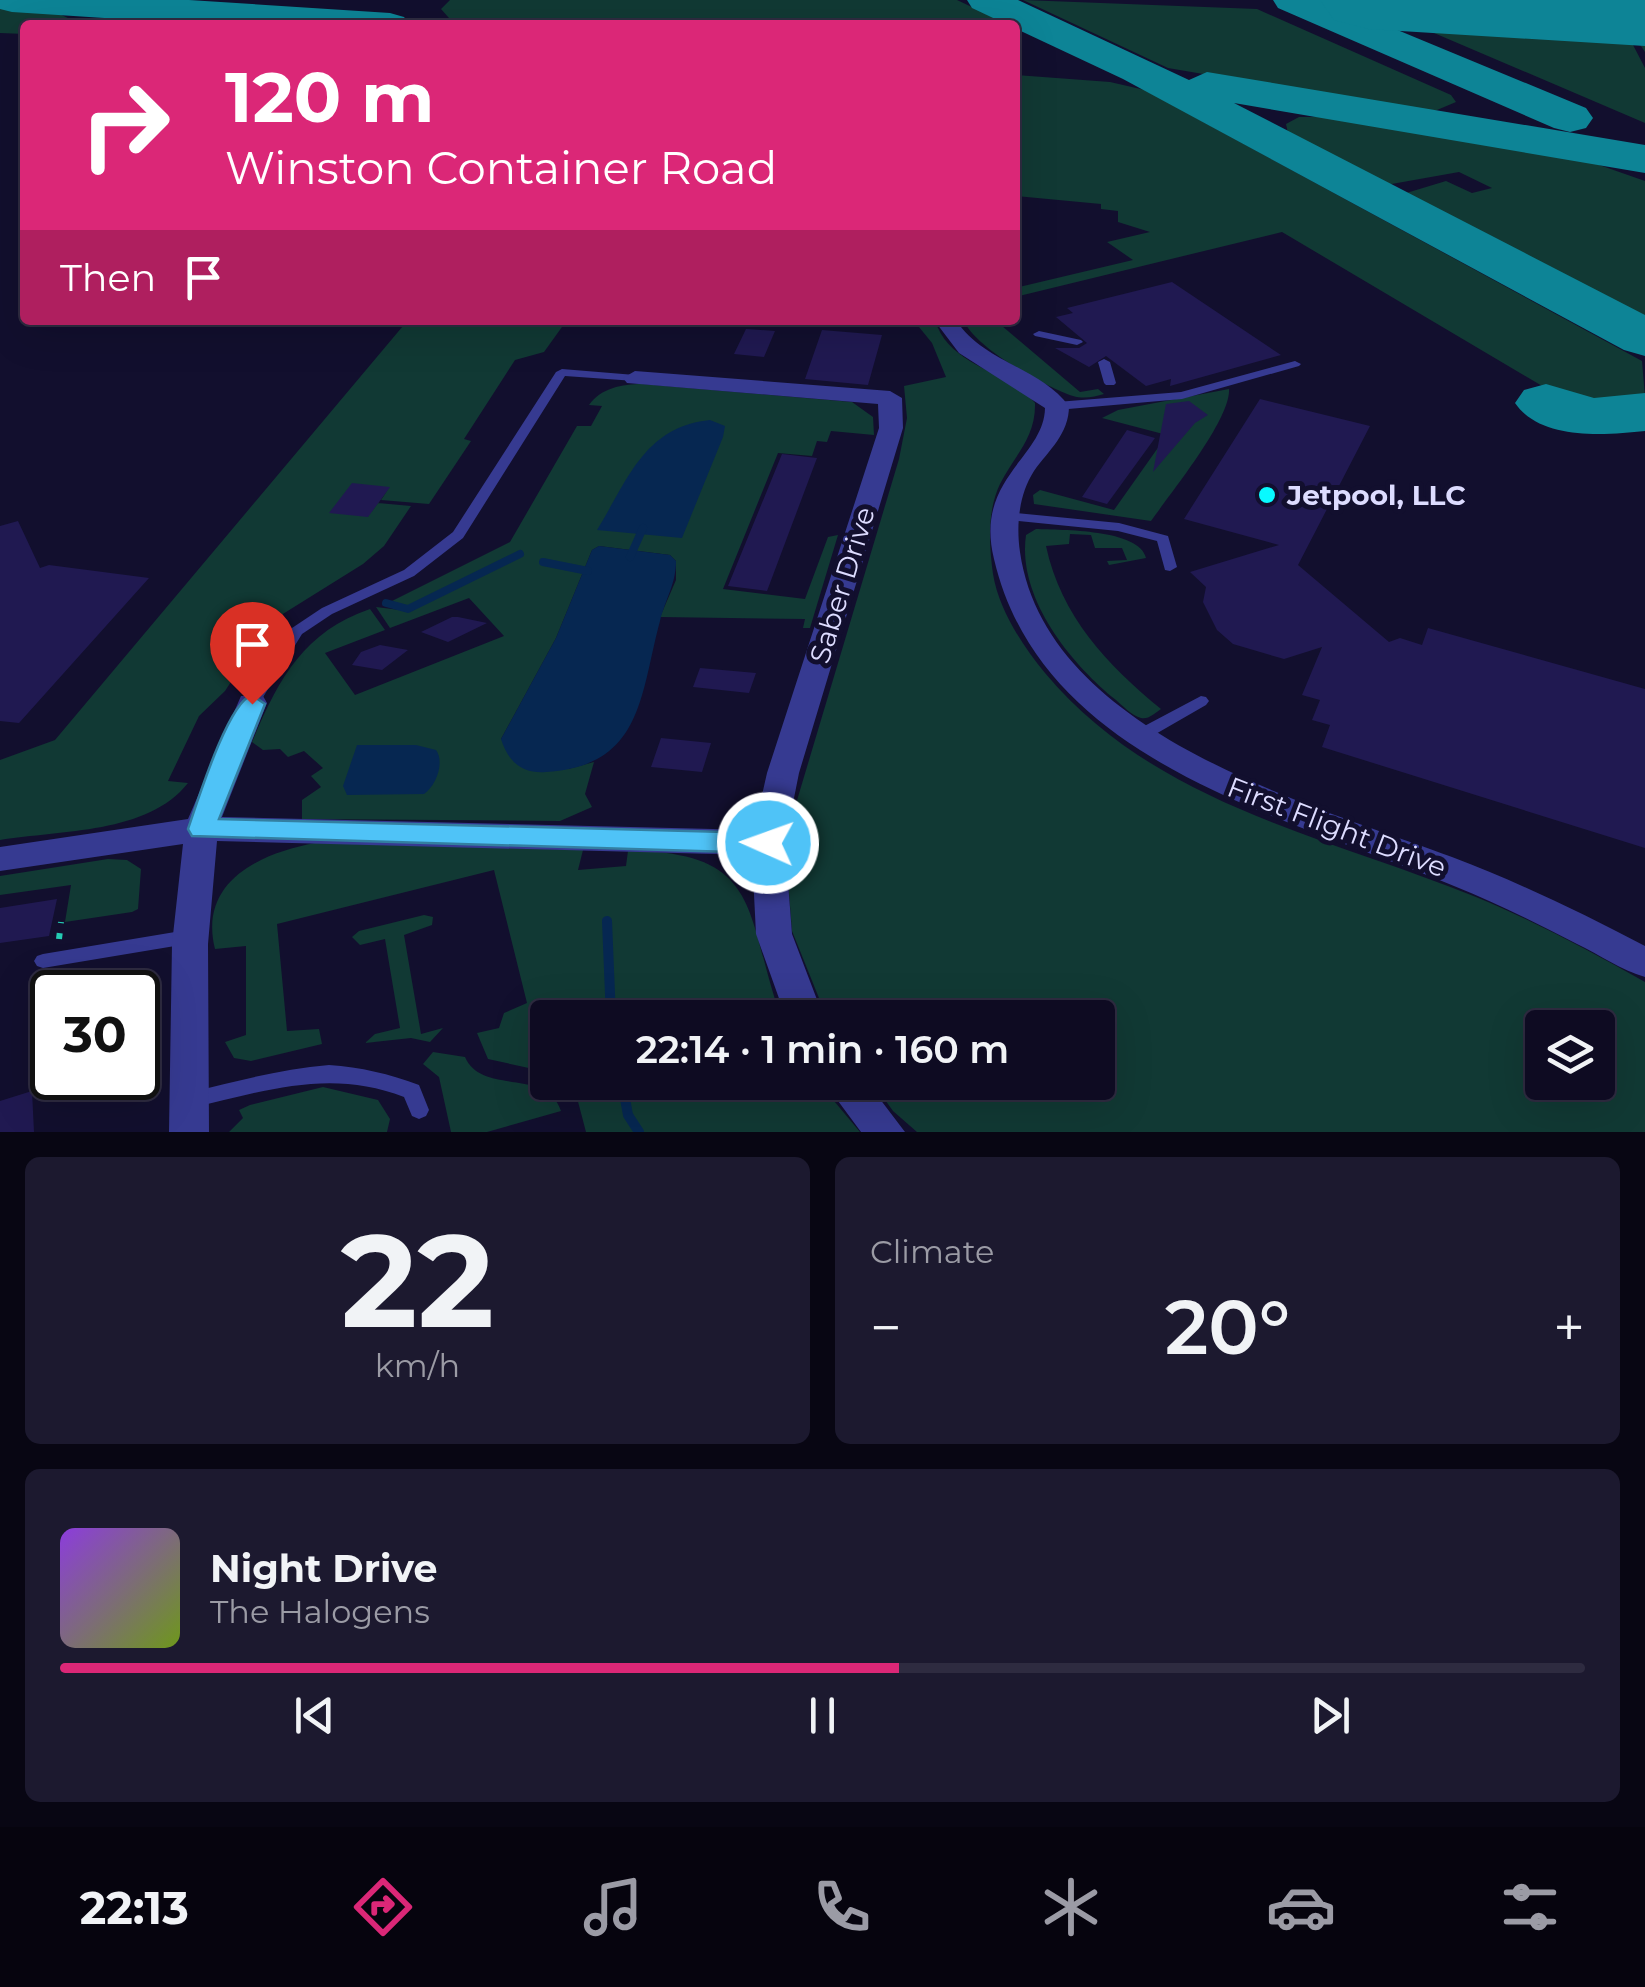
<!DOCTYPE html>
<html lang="en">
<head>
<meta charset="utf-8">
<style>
	:root { --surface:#0e0b22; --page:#1c192f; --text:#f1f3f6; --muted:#9b9ba5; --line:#2e2b40; --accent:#db2777 }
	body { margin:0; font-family:Montserrat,sans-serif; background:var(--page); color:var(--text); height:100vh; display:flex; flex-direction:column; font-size:38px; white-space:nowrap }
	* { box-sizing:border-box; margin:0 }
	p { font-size:32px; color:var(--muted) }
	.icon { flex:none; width:55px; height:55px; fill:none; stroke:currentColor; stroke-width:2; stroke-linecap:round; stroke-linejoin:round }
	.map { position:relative; height:1132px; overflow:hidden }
	.side { display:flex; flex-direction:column; gap:25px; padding:25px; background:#080613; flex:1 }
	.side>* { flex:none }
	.hud { position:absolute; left:20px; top:20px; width:1000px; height:305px; border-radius:10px; box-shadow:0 10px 40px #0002,0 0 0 2px var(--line); background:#db2777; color:#fff; overflow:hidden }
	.controls { position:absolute; left:1525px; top:1010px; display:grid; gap:20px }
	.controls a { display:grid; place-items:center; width:90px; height:90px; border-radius:10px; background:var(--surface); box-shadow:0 10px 40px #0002,0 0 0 2px var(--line); font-size:50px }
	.speed { position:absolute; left:30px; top:970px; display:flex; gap:20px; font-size:50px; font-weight:700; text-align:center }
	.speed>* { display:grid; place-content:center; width:130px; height:130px; border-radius:50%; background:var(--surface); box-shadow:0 10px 40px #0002,0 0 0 2px var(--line); line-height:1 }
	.speed .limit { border:5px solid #111; border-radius:15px; background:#fff; color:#111 }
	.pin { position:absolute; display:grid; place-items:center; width:85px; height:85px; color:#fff; margin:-102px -42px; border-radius:50% 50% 50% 0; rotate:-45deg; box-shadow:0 0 10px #0007 }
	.pin .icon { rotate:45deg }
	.me { position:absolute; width:110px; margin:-55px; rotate:272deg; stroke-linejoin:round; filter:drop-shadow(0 0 8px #0008) }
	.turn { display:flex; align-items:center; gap:35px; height:210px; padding:0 40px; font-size:45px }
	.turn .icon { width:130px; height:130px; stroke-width:2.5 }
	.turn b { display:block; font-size:70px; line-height:85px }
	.then { display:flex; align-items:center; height:95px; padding:0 40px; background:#0003; gap:20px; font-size:38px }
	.big { font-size:75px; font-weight:600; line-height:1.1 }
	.side .tile { flex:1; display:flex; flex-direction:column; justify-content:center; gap:15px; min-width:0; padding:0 35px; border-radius:15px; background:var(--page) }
	.side .dial { align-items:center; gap:0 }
	.dial b { font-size:130px; line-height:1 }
	.song { display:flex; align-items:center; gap:30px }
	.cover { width:120px; height:120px; border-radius:15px; background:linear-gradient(135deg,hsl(270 70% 55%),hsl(80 70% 35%)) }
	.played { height:10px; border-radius:5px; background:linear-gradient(90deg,var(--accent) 55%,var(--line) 55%) }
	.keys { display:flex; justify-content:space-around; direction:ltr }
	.heat { display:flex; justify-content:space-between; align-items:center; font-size:55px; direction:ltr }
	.side .tiles { flex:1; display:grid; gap:25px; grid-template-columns:1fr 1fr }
	.tile:last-child { grid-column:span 2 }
	.trip { position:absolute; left:530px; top:1000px; width:585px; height:100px; border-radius:10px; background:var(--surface); box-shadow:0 10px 40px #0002,0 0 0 2px var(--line); font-weight:600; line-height:100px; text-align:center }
	.tab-bar { display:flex; height:160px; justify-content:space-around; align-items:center; background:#06040e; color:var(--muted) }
	.tab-bar .icon { width:70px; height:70px }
	.tab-bar .on { color:var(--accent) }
	.tab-bar b { font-size:45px; color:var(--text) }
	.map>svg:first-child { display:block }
	.green { fill:#113934; fill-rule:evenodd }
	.water { fill:#062751 }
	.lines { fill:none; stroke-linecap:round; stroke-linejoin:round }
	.stream-far1 { stroke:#062751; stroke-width:8 }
	.stream { stroke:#062751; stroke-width:10 }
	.taxiway { fill:#0d8496; fill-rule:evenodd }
	.runway { fill:#0d8496; fill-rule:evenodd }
	.building { fill:#201951 }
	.path { stroke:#24cbb3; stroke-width:6; stroke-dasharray:6 10; stroke-linecap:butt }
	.service { fill:#363a91; fill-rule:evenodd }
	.minor { fill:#363a91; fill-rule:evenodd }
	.route { fill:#4fc3f7; stroke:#337fa1; stroke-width:2.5 }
	.poi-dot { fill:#08faff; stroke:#120f2e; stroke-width:4 }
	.labels { text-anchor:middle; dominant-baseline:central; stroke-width:10; stroke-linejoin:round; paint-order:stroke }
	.poi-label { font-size:28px; font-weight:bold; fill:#dddcff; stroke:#120f2e; text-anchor:start }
	.street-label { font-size:28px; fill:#dddcff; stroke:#120f2e }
</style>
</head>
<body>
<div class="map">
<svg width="1645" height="1132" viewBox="0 0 1645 1132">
	<rect width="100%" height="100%" fill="#120f2e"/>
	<path class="green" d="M 450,0 L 957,0 L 1010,25 L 512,25 L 449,18 L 441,9 Z
		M 1023,0 L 1257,9 L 1451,95 L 1456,102 L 1437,110 L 1413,110 L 1168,68 Z
		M 0,8 L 55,12 L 68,18 L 61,25 L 25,25 L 25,34 L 0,33 Z
		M 1452,20 L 1645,36 L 1645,52 L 1639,43 L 1632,43 L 1645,68 L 1645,123 L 1420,27 Z
		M 1015,75 L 1110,82 L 1145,90 L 1642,361 L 1645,397 L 1602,405 L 1549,390 L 1282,232 L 1015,297 L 1015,288 L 1133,260 L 1107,242 L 1150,232 L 1118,222 L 1118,211 L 1101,209 L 1101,204 L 1015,196 Z
		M 1299,117 L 1338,117 L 1585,160 L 1645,181 L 1645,320 L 1403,194 L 1446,181 L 1472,193 L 1492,188 L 1459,172 L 1386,185 L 1288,133 L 1286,124 Z
		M 408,320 L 567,320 L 544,352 L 515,360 L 464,439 L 471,441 L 429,504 L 381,500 L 389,488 L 368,517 L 378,503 L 411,506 L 384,546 L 363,564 L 270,622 L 225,691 L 199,716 L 168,781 L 188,783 C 148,834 61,830 0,840 L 0,760 L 55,740 Z
		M 812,320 L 935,320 C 949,367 1006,369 1035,403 C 1036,438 1014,456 1000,484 C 987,511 989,545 993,574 C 999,610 1022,645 1045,673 C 1156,805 1324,835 1476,897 C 1534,921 1590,951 1645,982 L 1645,1132 L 917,1132 L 893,1111 L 873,1083 L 1098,1082 L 1098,1018 L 828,1017 L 825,1013 L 792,931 L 787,867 L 792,817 L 899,459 L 907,418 L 904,386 L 946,377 L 932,343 L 919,327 ZM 1542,1028 L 1598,1028 L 1598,1082 L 1542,1082 Z
		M 964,320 L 995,320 L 1080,392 L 1098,389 L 1104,394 C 1095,397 1083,399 1073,396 C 1046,387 973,347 964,320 Z
		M 642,384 L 852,402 L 873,417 L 874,435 L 831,431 L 827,442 L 817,441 L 812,456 L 778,453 L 723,589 L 805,599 L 828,537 L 838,535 L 810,628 L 803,628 L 805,619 L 660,617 L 676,580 L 676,561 L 670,555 L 599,546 L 592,550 L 556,638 L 501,739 L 568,769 L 594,762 L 585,794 L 592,807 L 560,821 L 302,819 L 302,800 L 321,787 L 311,776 L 323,768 L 304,751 L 288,757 L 280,749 L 263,750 L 252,742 C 278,680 303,632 370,609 L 385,630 L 325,653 L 355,695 L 504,636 L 469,598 L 390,628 L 376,607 L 408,611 L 521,556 L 408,608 L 392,601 L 510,542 L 577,426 L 591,426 L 602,406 L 589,405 C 601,388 622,384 642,384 Z
		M 1229,389 C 1231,419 1170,494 1151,521 L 1034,504 L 1033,495 L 1040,490 L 1114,510 L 1167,435 L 1102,418 L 1118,410 Z
		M 1036,529 C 1061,530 1140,529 1146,558 L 1109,565 L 1107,561 L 1127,560 L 1122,548 L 1095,548 L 1091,535 L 1070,534 L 1069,544 L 1046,546 C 1061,616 1107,665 1161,709 C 1155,713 1148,720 1141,718 C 1132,716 1122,705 1116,700 C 1070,663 1017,597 1026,535 Z
		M 315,843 L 583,850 L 578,870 L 626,866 L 628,851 C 764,851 744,913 781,1017 L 548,1018 L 547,1072 L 488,1059 L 477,1033 L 499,1028 L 504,1013 L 527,1003 L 494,870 L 277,924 L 287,1031 L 319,1029 L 322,1044 L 251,1061 L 234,1058 L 225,1042 L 246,1035 L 246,946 L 215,949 C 198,881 261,853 315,843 Z
		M 108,859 L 127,860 L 141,869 L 138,909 L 132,912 L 65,922 L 71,885 L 0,895 L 0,876 Z
		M 424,915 L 433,917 L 432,925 L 404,935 L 421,1034 L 443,1028 L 430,1042 L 411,1038 L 365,1043 L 375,1034 L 400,1028 L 385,939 L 360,945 L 352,937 L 359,931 Z
		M 433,1052 L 465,1057 C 482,1096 547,1067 561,1111 L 487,1132 L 451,1132 L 439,1077 L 423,1064 Z
		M 566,1083 L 819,1083 L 860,1132 L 586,1132 L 576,1094 Z
		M 323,1087 L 378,1100 L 390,1119 L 387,1132 L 229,1132 L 243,1118 L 239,1110 L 250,1105 Z"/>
	<path class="water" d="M 710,420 L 725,426 L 723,437 L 682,538 L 597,530 C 628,480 644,427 710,420 Z
		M 599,546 L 670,555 L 676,561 C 676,584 665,600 660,621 C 640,695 643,766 546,772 C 521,774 508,761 501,739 L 556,638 L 592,550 Z
		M 357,745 L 416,745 L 436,750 C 445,762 436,786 424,794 L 347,795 L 343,786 Z"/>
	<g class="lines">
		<path class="stream-far1" d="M 630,557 L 643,528
			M 543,562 L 588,571
			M 386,603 L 408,609 L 520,554"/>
		<path class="stream" d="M 607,921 L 611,1018
			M 622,1082 L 628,1115 L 639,1132"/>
		<path class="taxiway" d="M 0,0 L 189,0 L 390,13 L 404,17 L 410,25 L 212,25 L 12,12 L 0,9 Z
			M 967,0 L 1018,0 L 1189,80 L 1207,72 L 1645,145 L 1645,173 L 1234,103 L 1645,315 L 1645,356 L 1624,350 L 1123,79 L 972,8 Z
			M 1273,0 L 1325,0 L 1586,108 L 1593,118 L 1586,128 L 1570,132 L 1554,128 L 1278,8 Z
			M 1456,0 L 1554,0 L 1549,8 C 1521,15 1485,21 1457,14 L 1452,6 Z
			M 1565,0 L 1621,0 L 1645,9 L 1645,34 L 1570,8 Z
			M 1546,384 L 1594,398 L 1645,393 L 1645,431 C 1605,435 1541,441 1515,403 L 1524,390 Z"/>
		<path class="runway" d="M 1320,0 L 1645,0 L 1645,46 L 1368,29 L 1334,20 Z"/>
	</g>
	<path class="building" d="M 1172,282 L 1281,355 L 1170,386 L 1171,379 L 1146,386 L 1106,356 L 1089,367 L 1055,348 L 1079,348 L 1087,343 L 1056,317 L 1073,313 L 1067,308 Z
		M 746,329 L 775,331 L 764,357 L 734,354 Z
		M 822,330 L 882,335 L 868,385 L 805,379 Z
		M 1260,399 L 1370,426 L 1298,565 L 1389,642 L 1400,638 L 1422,645 L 1428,628 L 1645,689 L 1645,848 L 1322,747 L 1330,725 L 1312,720 L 1320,700 L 1302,695 L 1322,647 L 1284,659 L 1233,644 L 1217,630 L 1203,602 L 1206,587 L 1190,572 L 1279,545 L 1184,519 Z
		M 1189,401 L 1208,415 L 1195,423 L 1153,472 L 1166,404 Z
		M 1127,430 L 1155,438 L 1107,504 L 1082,497 Z
		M 782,454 L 817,458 L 767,591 L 728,586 Z
		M 352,483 L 390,487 L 368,517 L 329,513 Z
		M 18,521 L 40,568 L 49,565 L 149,578 L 19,723 L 0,721 L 0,526 Z
		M 452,617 L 458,617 L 487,623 L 448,642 L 421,632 Z
		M 380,645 L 408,650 L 382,670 L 352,665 L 361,652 Z
		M 700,668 L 756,673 L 749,693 L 693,687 Z
		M 661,738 L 711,743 L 702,772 L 651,767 Z
		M 57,899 L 49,936 L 0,943 L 0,908 Z
		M 32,1091 L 34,1132 L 0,1132 L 0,1101 Z"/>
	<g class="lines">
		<path class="path" d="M 59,939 L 61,922"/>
		<path class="service" d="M 1039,331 L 1081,340 L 1083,342 L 1077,345 L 1035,336 L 1033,334 Z
			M 1104,359 L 1110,362 L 1116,383 L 1114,385 L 1106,385 L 1104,383 L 1098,362 Z
			M 1295,361 L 1301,364 L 1299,366 L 1182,399 L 1057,410 L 1051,406 L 1057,402 L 1181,392 Z
			M 562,369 L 635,375 L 641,378 L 635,381 L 565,376 L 463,538 L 414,576 L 332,614 L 302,634 L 257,707 L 247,707 L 244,703 L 292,628 L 322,608 L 404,570 L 453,532 L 556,372 Z
			M 1005,512 L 1119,523 L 1168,536 L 1177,567 L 1170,571 L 1165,570 L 1157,541 L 1118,531 L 1000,519 L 998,516 L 1000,513 Z
			M 1201,696 L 1206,697 L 1209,701 L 1206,705 L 1147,739 L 1135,739 L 1133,735 L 1135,731 Z
			M 187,930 L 193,932 L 196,937 L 193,942 L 187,944 L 43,968 L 37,966 L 34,961 L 37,956 L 43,954 Z
			M 329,1065 C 361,1067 389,1074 419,1085 L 429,1110 L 426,1116 L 419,1119 L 412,1116 L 404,1097 C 330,1068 265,1091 191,1108 L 184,1106 L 181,1100 L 184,1094 L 191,1092 C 237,1081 282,1069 329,1065 Z"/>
		<path class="minor" d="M 934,320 L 956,320 C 983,362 1039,367 1069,406 C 1069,434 1049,450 1034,471 C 1019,494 1016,525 1020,552 C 1046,733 1307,803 1452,857 C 1518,882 1582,913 1645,946 L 1645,977 C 1621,970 1600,955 1577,944 C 1537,923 1496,903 1454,886 C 1287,816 1042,764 994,559 C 974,478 1044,458 1045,408 L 959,353 Z
			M 635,371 L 890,391 L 902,398 L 903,428 L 799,773 L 785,843 L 792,934 L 824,1018 L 786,1018 L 756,934 L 752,855 L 217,841 L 208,944 L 209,1132 L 169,1132 L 172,944 L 183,844 L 0,871 L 0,847 L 188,819 L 241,696 L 263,696 L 267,703 L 222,817 L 754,830 L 767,773 L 879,428 L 878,404 L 627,383 L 623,378 Z
			M 824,1082 L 867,1082 L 905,1132 L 861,1132 Z"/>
	</g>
	<path class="route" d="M 252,695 L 265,704 L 219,819 L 768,833 L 782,843 L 768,853 L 192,836 L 188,829 C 197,803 228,702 252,695 Z"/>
	<circle class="poi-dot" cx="1267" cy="495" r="10"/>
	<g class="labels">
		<g class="poi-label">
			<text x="1287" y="495">Jetpool, LLC</text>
		</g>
		<g class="street-label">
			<text transform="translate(842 585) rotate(-73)">Saber Drive</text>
			<text transform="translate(1337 827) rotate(21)">First Flight Drive</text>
		</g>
	</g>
</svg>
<div class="controls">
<a><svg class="icon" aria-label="layers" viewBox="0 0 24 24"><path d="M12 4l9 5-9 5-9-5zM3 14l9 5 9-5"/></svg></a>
</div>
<div class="speed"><div class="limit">30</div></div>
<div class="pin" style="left:252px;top:704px;background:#d93025"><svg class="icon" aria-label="arrive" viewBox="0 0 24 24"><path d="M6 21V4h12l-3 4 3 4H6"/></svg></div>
<svg class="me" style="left:768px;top:843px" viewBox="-20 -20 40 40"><circle r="17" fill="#4fc3f7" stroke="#fff" stroke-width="3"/><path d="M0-11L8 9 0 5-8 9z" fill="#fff"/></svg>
<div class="trip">22:14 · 1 min · 160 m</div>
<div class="hud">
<div class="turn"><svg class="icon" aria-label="right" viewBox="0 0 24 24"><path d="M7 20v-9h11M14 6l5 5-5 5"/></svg><div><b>120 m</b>Winston Container Road</div></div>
<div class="then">Then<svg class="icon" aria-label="arrive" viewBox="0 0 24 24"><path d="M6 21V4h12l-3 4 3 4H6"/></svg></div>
</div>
</div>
<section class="side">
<div class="tiles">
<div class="tile dial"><b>22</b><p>km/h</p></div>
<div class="tile"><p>Climate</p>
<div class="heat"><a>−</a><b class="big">20°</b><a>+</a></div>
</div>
<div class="tile">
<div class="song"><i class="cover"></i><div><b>Night Drive</b><p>The Halogens</p></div></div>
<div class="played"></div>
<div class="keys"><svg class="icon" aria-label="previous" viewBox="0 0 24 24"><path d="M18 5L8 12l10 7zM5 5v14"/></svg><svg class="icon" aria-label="pause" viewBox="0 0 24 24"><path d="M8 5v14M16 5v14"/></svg><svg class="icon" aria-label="next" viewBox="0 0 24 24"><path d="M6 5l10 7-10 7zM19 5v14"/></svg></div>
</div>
</div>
</section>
<nav class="tab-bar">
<b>22:13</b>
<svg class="icon on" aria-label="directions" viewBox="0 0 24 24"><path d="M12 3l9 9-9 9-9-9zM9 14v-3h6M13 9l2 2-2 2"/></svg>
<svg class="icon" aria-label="music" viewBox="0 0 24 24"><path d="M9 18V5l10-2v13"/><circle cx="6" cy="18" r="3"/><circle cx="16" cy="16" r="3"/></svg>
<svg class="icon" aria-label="phone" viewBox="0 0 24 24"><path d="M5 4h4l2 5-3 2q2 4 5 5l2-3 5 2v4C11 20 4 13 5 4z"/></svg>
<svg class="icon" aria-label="climate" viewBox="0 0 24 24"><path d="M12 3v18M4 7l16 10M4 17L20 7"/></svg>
<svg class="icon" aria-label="car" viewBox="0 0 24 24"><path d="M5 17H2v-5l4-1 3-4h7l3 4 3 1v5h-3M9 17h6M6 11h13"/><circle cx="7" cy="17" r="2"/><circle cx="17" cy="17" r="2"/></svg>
<svg class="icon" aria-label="filters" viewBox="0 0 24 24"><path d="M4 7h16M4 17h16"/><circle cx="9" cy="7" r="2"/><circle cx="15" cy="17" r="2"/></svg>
</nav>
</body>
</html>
